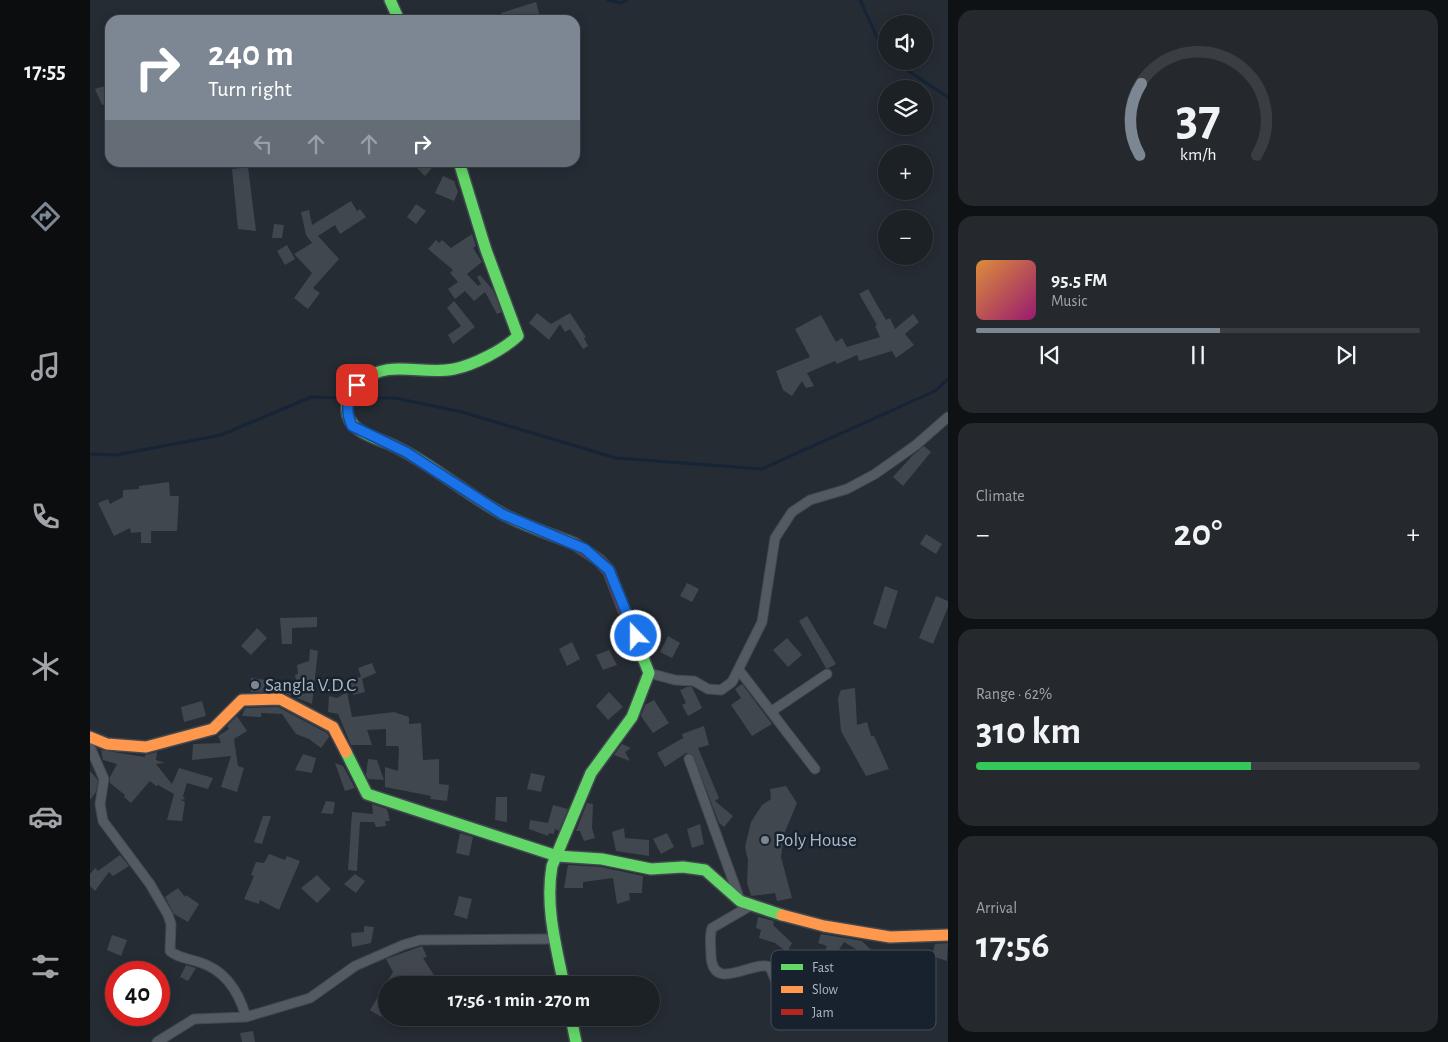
<!DOCTYPE html>
<html lang="en">
<head>
<meta charset="utf-8">
<style>
	:root { --surface:#1c2126; --page:#25292e; --text:#f1f3f6; --muted:#a0a3a7; --line:#3a3e43; --accent:#7d8793 }
	body { margin:0; font-family:"Alegreya Sans",sans-serif; background:var(--page); color:var(--text); height:100vh; display:flex; flex-direction:column; font-size:19px; white-space:nowrap }
	* { box-sizing:border-box; margin:0 }
	p { font-size:16px; color:var(--muted) }
	.icon { flex:none; width:28px; height:28px; fill:none; stroke:currentColor; stroke-width:2; stroke-linecap:round; stroke-linejoin:round }
	.map { position:relative; flex:1; overflow:hidden }
	.drawer { display:flex; flex-direction:column; gap:10px; padding:10px; background:#0f1215; width:500px }
	.drawer>* { flex:none }
	.top-card { position:absolute; left:15px; top:15px; width:475px; height:152px; border-radius:15px; box-shadow:0 2px 12px #0003,0 0 0 1px var(--line); background:#7d8793; color:#fff; overflow:hidden }
	.tools { position:absolute; left:788px; top:15px; display:grid; gap:10px }
	.tools a { display:grid; place-items:center; width:55px; height:55px; border-radius:50%; background:var(--surface); box-shadow:0 2px 12px #0003,0 0 0 1px var(--line); font-size:25px }
	.speed { position:absolute; left:15px; top:961px; display:flex; gap:10px; font-size:25px; font-weight:700; text-align:center }
	.speed>* { display:grid; place-content:center; width:65px; height:65px; border-radius:50%; background:var(--surface); box-shadow:0 2px 12px #0003,0 0 0 1px var(--line); line-height:1 }
	.speed .limit { border:8px solid #d22; background:#fff; color:#111 }
	.pin { position:absolute; display:grid; place-items:center; width:42px; height:42px; color:#fff; margin:-21px; border-radius:10px; box-shadow:0 2px 8px #0006 }
	.me { position:absolute; width:55px; margin:-28px; rotate:338deg; stroke-linejoin:round; filter:drop-shadow(0 0 4px #0008) }
	.turn { display:flex; align-items:center; gap:18px; height:105px; padding:0 20px; font-size:22px }
	.turn .icon { width:65px; height:65px; stroke-width:2.5 }
	.turn b { display:block; font-size:35px; line-height:42px }
	.lanes { display:flex; align-items:center; height:48px; padding:0 20px; background:#0003; justify-content:center; gap:25px; direction:ltr }
	.lanes .off { opacity:.35 }
	.big { font-size:38px; font-weight:700; line-height:1.1 }
	.drawer .card { flex:1; display:flex; flex-direction:column; justify-content:center; gap:8px; min-width:0; padding:0 18px; border-radius:15px; background:var(--page) }
	.drawer .dial { align-items:center; gap:0 }
	.dial svg { height:130px; overflow:visible; fill:none; stroke:var(--line); stroke-width:7; stroke-linecap:round; text-anchor:middle }
	.dial text { fill:var(--text); stroke:none }
	.song { display:flex; align-items:center; gap:15px }
	.cover { width:60px; height:60px; border-radius:8px; background:linear-gradient(135deg,hsl(30 70% 55%),hsl(320 70% 35%)) }
	.played { height:5px; border-radius:2px; background:linear-gradient(90deg,var(--accent) 55%,var(--line) 55%) }
	.keys { display:flex; justify-content:space-around; direction:ltr }
	.heat { display:flex; justify-content:space-between; align-items:center; font-size:28px; direction:ltr }
	.charge { height:8px; border-radius:4px; background:linear-gradient(90deg,#34c759 62%,var(--line) 0) }
	.trip { position:absolute; left:288px; top:976px; width:282px; height:50px; border-radius:25px; background:var(--surface); box-shadow:0 2px 12px #0003,0 0 0 1px var(--line); font-weight:700; line-height:50px; text-align:center }
	main { display:flex; flex:1; min-height:0 }
	.menu { display:flex; flex-direction:column; width:90px; justify-content:space-around; align-items:center; background:#0b0d0f; color:var(--muted) }
	.menu .icon { width:35px; height:35px }
	.menu .current { color:var(--accent) }
	.menu b { font-size:22px; color:var(--text) }
	.map>svg:first-child { display:block }
	.lines { fill:none; stroke-linecap:round; stroke-linejoin:round }
	.stream { stroke:#152436; stroke-width:3 }
	.building { fill:#40474e }
	.street-casing { stroke:#424850; stroke-width:11 }
	.fast-casing { stroke:#424850; stroke-width:14 }
	.slow-casing { stroke:#424850; stroke-width:14 }
	.jam-casing { stroke:#424850; stroke-width:14 }
	.street { stroke:#545a62; stroke-width:9 }
	.fast { stroke:#63d668; stroke-width:11 }
	.slow { stroke:#ff974d; stroke-width:11 }
	.jam { stroke:#b3261e; stroke-width:11 }
	.route-casing { stroke:#114b97; stroke-width:12 }
	.route { stroke:#1a73e8; stroke-width:9 }
	.poi-dot { fill:#7d8793; stroke:#18222e; stroke-width:2 }
	.labels { text-anchor:middle; dominant-baseline:central; stroke-width:5; stroke-linejoin:round; paint-order:stroke }
	.poi-label { font-size:19px; fill:#adb8c6; stroke:#18222e; text-anchor:start }
	.key { fill:#18222e; stroke:#454f5c; stroke-width:1 }
	.key-label { font-size:14px; fill:#adb8c6 }
</style>
</head>
<body>
<main>
<nav class="menu">
<b>17:55</b>
<svg class="icon current" aria-label="directions" viewBox="0 0 24 24"><path d="M12 3l9 9-9 9-9-9zM9 14v-3h6M13 9l2 2-2 2"/></svg>
<svg class="icon" aria-label="music" viewBox="0 0 24 24"><path d="M9 18V5l10-2v13"/><circle cx="6" cy="18" r="3"/><circle cx="16" cy="16" r="3"/></svg>
<svg class="icon" aria-label="phone" viewBox="0 0 24 24"><path d="M5 4h4l2 5-3 2q2 4 5 5l2-3 5 2v4C11 20 4 13 5 4z"/></svg>
<svg class="icon" aria-label="climate" viewBox="0 0 24 24"><path d="M12 3v18M4 7l16 10M4 17L20 7"/></svg>
<svg class="icon" aria-label="car" viewBox="0 0 24 24"><path d="M5 17H2v-5l4-1 3-4h7l3 4 3 1v5h-3M9 17h6M6 11h13"/><circle cx="7" cy="17" r="2"/><circle cx="17" cy="17" r="2"/></svg>
<svg class="icon" aria-label="filters" viewBox="0 0 24 24"><path d="M4 7h16M4 17h16"/><circle cx="9" cy="7" r="2"/><circle cx="15" cy="17" r="2"/></svg>
</nav>
<div class="map">
<svg width="858" height="1042" viewBox="0 0 858 1042">
	<rect width="100%" height="100%" fill="#252c33"/>
	<g class="lines">
		<path class="stream" d="M 518,0 L 531,3 L 537,0
			M 770,0 L 796,57
			M 803,61 L 858,97
			M 264,398 L 305,398 L 372,412 L 526,458 L 672,469 L 845,391 L 858,379
			M 0,454 L 26,455 L 131,435 L 221,397 L 255,398"/>
	</g>
	<path class="building" d="M 446,2 L 451,20 L 413,20 L 411,13 Z
		M 18,85 L 20,103 L 12,105 L 5,89 Z
		M 321,162 L 347,162 L 335,176 Z
		M 158,167 L 166,231 L 148,229 L 142,169 Z
		M 353,176 L 364,181 L 368,192 L 364,201 L 345,193 Z
		M 261,201 L 267,211 L 270,209 L 276,217 L 250,234 L 245,225 L 228,236 L 249,259 L 223,288 L 230,293 L 218,309 L 204,298 L 222,273 L 204,254 L 222,243 L 216,235 L 211,212 L 219,210 L 222,225 Z
		M 326,204 L 336,211 L 326,224 L 317,217 Z
		M 184,224 L 194,225 L 192,238 L 182,238 Z
		M 382,234 L 386,246 L 383,248 L 392,262 L 377,274 L 388,286 L 391,284 L 387,277 L 390,275 L 403,290 L 412,312 L 407,314 L 395,292 L 384,301 L 375,291 L 365,299 L 358,289 L 368,282 L 360,273 L 363,270 L 338,249 L 346,240 L 349,243 L 352,240 L 361,248 Z
		M 197,245 L 205,259 L 195,265 L 187,251 Z
		M 778,289 L 796,320 L 800,318 L 805,329 L 823,314 L 829,322 L 815,334 L 824,345 L 806,358 L 802,351 L 769,361 L 767,355 L 747,364 L 745,361 L 717,373 L 724,386 L 716,388 L 712,381 L 702,396 L 693,390 L 686,371 L 720,357 L 705,329 L 731,315 L 746,342 L 752,338 L 757,347 L 790,337 L 785,326 L 787,325 L 769,294 Z
		M 364,301 L 385,327 L 363,344 L 358,335 L 371,326 L 357,308 Z
		M 447,313 L 461,324 L 480,313 L 496,337 L 494,338 L 498,346 L 493,349 L 480,329 L 475,332 L 470,324 L 459,340 L 439,323 Z
		M 834,446 L 841,452 L 813,486 L 803,477 L 822,456 Z
		M 79,482 L 80,496 L 89,496 L 87,531 L 61,531 L 61,543 L 51,543 L 51,532 L 41,533 L 40,528 L 24,536 L 8,503 L 18,499 L 20,504 L 33,497 L 33,490 L 49,489 L 49,486 Z
		M 836,534 L 852,544 L 846,554 L 830,544 Z
		M 597,583 L 609,589 L 602,602 L 590,596 Z
		M 795,586 L 808,591 L 796,629 L 783,624 Z
		M 846,596 L 858,601 L 858,607 L 843,644 L 829,638 Z
		M 717,616 L 746,664 L 739,668 L 736,668 L 709,621 Z
		M 227,617 L 227,627 L 202,628 L 202,644 L 192,644 L 190,618 Z
		M 167,628 L 177,638 L 161,655 L 151,646 Z
		M 578,636 L 590,643 L 582,658 L 570,652 Z
		M 697,638 L 712,655 L 698,667 L 683,650 Z
		M 482,642 L 490,659 L 477,666 L 469,649 Z
		M 220,649 L 228,651 L 222,704 L 190,691 L 161,692 L 161,678 L 207,684 L 205,675 L 208,674 L 207,665 L 219,661 Z
		M 519,650 L 527,665 L 513,670 L 506,655 Z
		M 282,663 L 286,673 L 272,679 L 275,692 L 263,695 L 260,680 L 271,677 L 268,668 Z
		M 652,684 L 682,724 L 662,736 L 641,705 L 651,698 L 645,689 Z
		M 597,687 L 602,687 L 612,708 L 598,716 L 592,705 L 596,703 L 590,690 Z
		M 765,688 L 767,725 L 777,722 L 781,736 L 784,736 L 799,769 L 776,776 L 751,731 L 748,698 L 751,690 Z
		M 257,692 L 262,717 L 304,712 L 319,717 L 319,724 L 331,723 L 333,760 L 349,759 L 349,784 L 359,785 L 357,801 L 340,799 L 341,796 L 295,787 L 295,767 L 308,771 L 309,748 L 308,746 L 296,746 L 296,729 L 277,730 L 282,745 L 261,745 L 248,714 L 238,712 L 239,696 L 247,698 Z
		M 519,692 L 533,707 L 518,720 L 506,706 Z
		M 564,700 L 579,723 L 563,733 L 551,716 L 555,705 Z
		M 112,701 L 116,716 L 94,722 L 91,707 Z
		M 188,707 L 237,733 L 239,737 L 231,748 L 219,739 L 206,734 L 192,714 L 171,713 L 171,717 L 152,716 L 155,708 Z
		M 147,716 L 157,731 L 144,739 L 148,766 L 154,768 L 147,792 L 131,787 L 141,756 L 102,760 L 103,744 L 131,743 L 128,736 L 139,729 L 137,726 Z
		M 614,726 L 619,745 L 608,748 L 629,798 L 625,801 L 643,816 L 634,827 L 629,823 L 603,755 L 596,753 L 575,767 L 567,753 L 593,738 L 592,734 Z
		M 532,744 L 541,748 L 535,752 L 540,761 L 524,755 Z
		M 11,750 L 55,757 L 55,755 L 67,752 L 66,760 L 75,763 L 66,764 L 82,784 L 89,768 L 123,778 L 118,789 L 97,783 L 93,796 L 95,799 L 91,800 L 95,802 L 92,821 L 77,820 L 84,794 L 68,785 L 66,786 L 60,781 L 41,803 L 34,797 L 35,795 L 20,783 L 20,777 L 27,764 L 13,760 Z
		M 213,754 L 226,758 L 222,773 L 205,770 Z
		M 278,759 L 287,760 L 294,780 L 278,779 L 276,775 Z
		M 245,763 L 253,766 L 265,788 L 255,791 Z
		M 0,771 L 8,780 L 6,792 L 0,800 Z
		M 441,773 L 455,776 L 451,792 L 437,789 Z
		M 696,786 L 707,803 L 694,834 L 691,857 L 702,898 L 687,901 L 685,893 L 661,896 L 657,883 L 658,860 L 655,847 L 661,822 L 672,805 L 681,799 L 680,789 Z
		M 406,797 L 417,797 L 417,822 L 405,820 Z
		M 236,801 L 245,802 L 243,814 L 231,813 Z
		M 497,803 L 503,804 L 502,828 L 505,838 L 494,841 L 490,831 L 486,831 Z
		M 282,804 L 297,809 L 300,821 L 295,821 L 296,826 L 286,827 L 284,822 L 270,822 L 267,871 L 258,870 L 262,812 L 283,814 Z
		M 463,805 L 478,809 L 469,831 L 465,829 L 464,834 L 459,833 L 458,836 L 439,829 L 440,820 L 458,823 Z
		M 173,816 L 181,816 L 172,844 L 164,842 Z
		M 610,824 L 614,844 L 602,848 L 597,829 Z
		M 534,828 L 535,838 L 559,840 L 559,856 L 526,851 L 522,832 Z
		M 370,833 L 383,837 L 379,856 L 366,853 Z
		M 577,833 L 584,847 L 571,854 L 563,839 Z
		M 179,854 L 195,860 L 197,856 L 210,861 L 189,910 L 170,900 L 169,904 L 154,899 L 164,876 L 161,875 L 166,862 L 174,863 Z
		M 30,855 L 39,866 L 23,876 L 19,872 L 5,891 L 0,886 L 0,874 L 5,868 L 8,871 Z
		M 478,865 L 511,867 L 553,876 L 552,893 L 539,893 L 540,900 L 527,904 L 523,878 L 493,882 L 493,888 L 474,888 Z
		M 265,874 L 275,881 L 266,893 L 254,884 Z
		M 227,875 L 241,889 L 227,903 L 211,888 Z
		M 88,888 L 95,897 L 96,895 L 109,904 L 98,922 L 84,914 L 75,897 Z
		M 369,896 L 382,899 L 377,919 L 364,915 Z
		M 668,917 L 684,921 L 683,925 L 702,943 L 697,952 L 685,943 L 669,938 L 671,930 L 666,928 Z
		M 274,926 L 284,927 L 281,943 L 262,947 L 261,933 L 274,932 Z
		M 731,934 L 772,941 L 789,958 L 783,968 L 768,955 L 771,952 L 754,942 L 738,967 L 730,961 L 737,946 L 728,943 Z
		M 22,935 L 37,940 L 31,956 L 17,950 Z
		M 858,943 L 857,961 L 842,956 L 845,944 Z
		M 332,946 L 337,957 L 333,958 L 347,980 L 334,985 L 321,985 L 316,976 L 310,985 L 296,985 L 296,1008 L 291,1017 L 280,1010 L 303,972 L 296,959 Z
		M 96,965 L 106,968 L 98,981 L 90,977 Z
		M 163,1031 L 165,1042 L 152,1042 L 150,1033 Z"/>
	<g class="lines">
		<g class="street-casing">
			<path id="street" d="M 649,670 L 725,769
				M 559,673 L 585,680 L 604,681 L 618,689 L 631,690 L 642,682 L 672,622 L 685,538 L 702,512 L 720,500 L 757,489 L 785,474 L 826,445 L 858,417
				M 682,711 L 737,674
				M 0,747 L 14,779 L 10,804 L 13,821 L 60,884 L 78,915 L 81,924 L 80,951 C 88,958 100,959 109,962 C 135,970 149,992 156,1017
				M 599,759 L 650,900
				M 660,906 L 622,928 C 619,936 621,947 621,956 C 623,994 664,959 680,967 L 693,998 L 723,1018
				M 67,1042 L 104,1019 L 156,1017 L 220,998 L 265,966 L 313,945 L 330,940 L 465,939"/>
		</g>
		<g class="fast-casing">
			<path id="fast" d="M 300,0 L 309,20
				M 369,162 L 396,250 L 428,336 C 413,350 384,365 364,369 C 331,376 298,357 270,383 C 263,389 258,397 257,406 C 255,431 284,437 302,445 C 341,463 374,493 411,513 C 434,526 461,534 485,544
				M 256,752 L 277,794 L 467,856 L 512,859 L 561,869 L 593,867 L 615,870 L 650,901 L 692,915
				M 474,985 C 466,946 455,906 462,866 L 501,773 L 542,717 L 559,673 L 544,635
				M 481,1018 L 486,1042"/>
		</g>
		<g class="slow-casing">
			<path id="slow" d="M 0,737 L 17,744 L 56,747 L 123,729 L 152,700 L 190,699 L 243,727 L 256,752
				M 692,915 L 734,926 L 800,937 L 858,935"/>
		</g>
		<g class="jam-casing">
			<path id="jam" d="M 485,544 L 509,560 L 519,571 L 544,635"/>
		</g>
		<use href="#street" class="street"/>
		<use href="#fast" class="fast"/>
		<use href="#slow" class="slow"/>
		<use href="#jam" class="jam"/>
	</g>
	<g class="lines">
		<g class="route-casing">
			<path id="route" d="M 267,385 C 257,399 255,411 262,426 L 316,452 L 412,514 L 495,549 L 519,570 L 546,636"/>
		</g>
		<use href="#route" class="route"/>
	</g>
	<g class="poi-dot">
		<circle cx="165" cy="685" r="5"/>
		<circle cx="675" cy="840" r="5"/>
	</g>
	<g class="labels">
		<g class="poi-label">
			<text x="175" y="685">Sangla V.D.C</text>
			<text x="685" y="840">Poly House</text>
		</g>
	</g>
	<rect x="681" y="950" width="165" height="80" rx="8" class="key"/>
	<rect x="691" y="964" width="22" height="6" fill="#63d668"/>
	<rect x="691" y="986" width="22" height="7" fill="#ff974d"/>
	<rect x="691" y="1009" width="22" height="6" fill="#b3261e"/>
	<g class="key-label">
		<text x="722" y="972">Fast</text>
		<text x="722" y="994">Slow</text>
		<text x="722" y="1017">Jam</text>
	</g>
</svg>
<div class="tools">
<a><svg class="icon" aria-label="sound" viewBox="0 0 24 24"><path d="M4 9h4l5-4v14l-5-4H4zM17 9q2 3 0 6"/></svg></a>
<a><svg class="icon" aria-label="layers" viewBox="0 0 24 24"><path d="M12 4l9 5-9 5-9-5zM3 14l9 5 9-5"/></svg></a>
<a>+</a>
<a>−</a>
</div>
<div class="speed"><div class="limit">40</div></div>
<div class="pin" style="left:267px;top:385px;background:#d93025"><svg class="icon" aria-label="arrive" viewBox="0 0 24 24"><path d="M6 21V4h12l-3 4 3 4H6"/></svg></div>
<svg class="me" style="left:546px;top:636px" viewBox="-20 -20 40 40"><circle r="17" fill="#1a73e8" stroke="#fff" stroke-width="3"/><path d="M0-11L8 9 0 5-8 9z" fill="#fff"/></svg>
<div class="trip">17:56 · 1 min · 270 m</div>
<div class="top-card">
<div class="turn"><svg class="icon" aria-label="right" viewBox="0 0 24 24"><path d="M7 20v-9h11M14 6l5 5-5 5"/></svg><div><b>240 m</b>Turn right</div></div>
<div class="lanes"><svg class="icon off" aria-label="left" viewBox="0 0 24 24"><path d="M17 20v-9H6M10 6l-5 5 5 5"/></svg><svg class="icon off" aria-label="ahead" viewBox="0 0 24 24"><path d="M12 20V5M6 11l6-6 6 6"/></svg><svg class="icon off" aria-label="ahead" viewBox="0 0 24 24"><path d="M12 20V5M6 11l6-6 6 6"/></svg><svg class="icon" aria-label="right" viewBox="0 0 24 24"><path d="M7 20v-9h11M14 6l5 5-5 5"/></svg></div>
</div>
</div>
<section class="drawer">
<div class="card dial"><svg viewBox="0 0 100 80">
<path d="M14 69A42 42 0 1 1 86 69"/>
<path d="M14 69A42 42 0 0 1 15 25" stroke="#7d8793"/>
<text x="50" y="56" font-size="32" font-weight="700">37</text>
<text x="50" y="72" font-size="11">km/h</text>
</svg></div>
<div class="card">
<div class="song"><i class="cover"></i><div><b>95.5 FM</b><p>Music</p></div></div>
<div class="played"></div>
<div class="keys"><svg class="icon" aria-label="previous" viewBox="0 0 24 24"><path d="M18 5L8 12l10 7zM5 5v14"/></svg><svg class="icon" aria-label="pause" viewBox="0 0 24 24"><path d="M8 5v14M16 5v14"/></svg><svg class="icon" aria-label="next" viewBox="0 0 24 24"><path d="M6 5l10 7-10 7zM19 5v14"/></svg></div>
</div>
<div class="card"><p>Climate</p>
<div class="heat"><a>−</a><b class="big">20°</b><a>+</a></div>
</div>
<div class="card"><p>Range · 62%</p><b class="big">310 km</b><div class="charge"></div></div>
<div class="card"><p>Arrival</p><b class="big">17:56</b></div>
</section>
</main>
</body>
</html>
